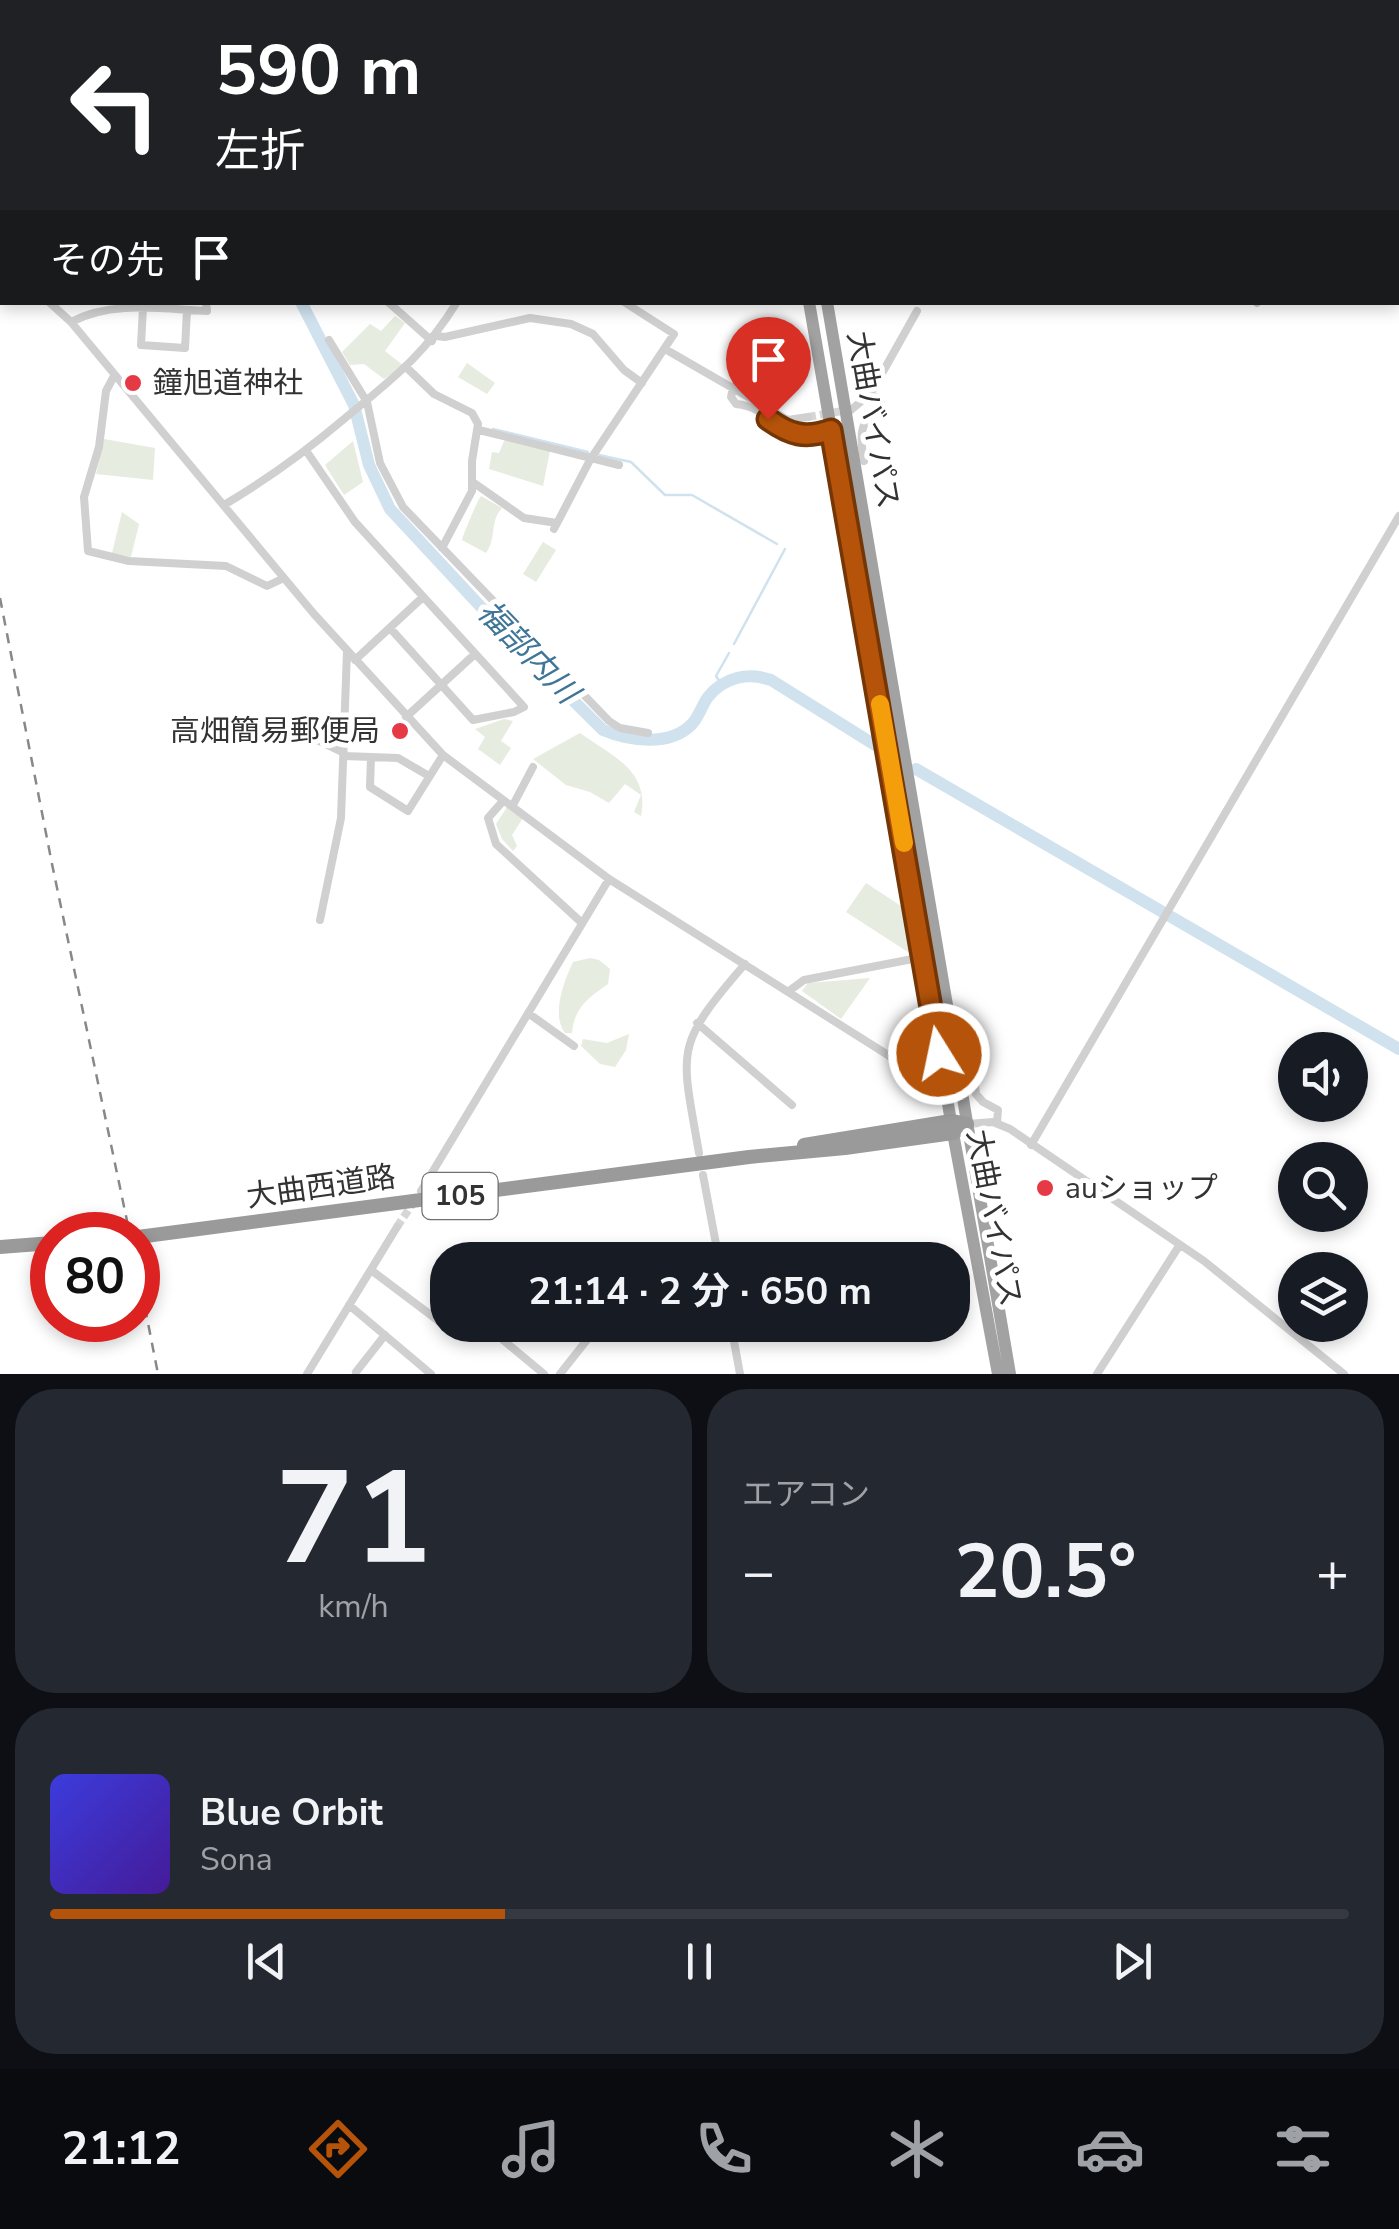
<!DOCTYPE html>
<html lang="ja">
<head>
<meta charset="utf-8">
<style>
	:root { --surface:#171b24; --page:#242831; --text:#f1f3f6; --muted:#9ea1a6; --line:#363941; --accent:#b45309 }
	body { margin:0; font-family:"Nunito Sans","Noto Sans JP",sans-serif; background:var(--page); color:var(--text); height:100vh; display:flex; flex-direction:column; font-size:38px; white-space:nowrap }
	* { box-sizing:border-box; margin:0 }
	p { font-size:32px; color:var(--muted) }
	.icon { flex:none; width:55px; height:55px; fill:none; stroke:currentColor; stroke-width:2; stroke-linecap:round; stroke-linejoin:round }
	.map { position:relative; height:1374px; overflow:hidden }
	.sheet { display:flex; flex-direction:column; gap:15px; padding:15px; background:#0d0f14; flex:1 }
	.sheet>* { flex:none }
	.guide { position:absolute; left:0px; top:0px; width:1400px; height:305px; box-shadow:0 5px 15px #0003; background:#202124; color:#fff; overflow:hidden }
	.controls { position:absolute; left:1278px; top:1032px; display:grid; gap:20px }
	.controls a { display:grid; place-items:center; width:90px; height:90px; border-radius:50%; background:var(--surface); box-shadow:0 5px 15px #0003; font-size:50px }
	.speed { position:absolute; left:30px; top:1212px; display:flex; gap:20px; font-size:50px; font-weight:700; text-align:center }
	.speed>* { display:grid; place-content:center; width:130px; height:130px; border-radius:50%; background:var(--surface); box-shadow:0 5px 15px #0003; line-height:1 }
	.speed .limit { border:15px solid #d22; background:#fff; color:#111 }
	.pin { position:absolute; display:grid; place-items:center; width:85px; height:85px; color:#fff; margin:-102px -42px; border-radius:50% 50% 50% 0; rotate:-45deg; box-shadow:0 0 10px #0007 }
	.pin .icon { rotate:45deg }
	.me { position:absolute; width:110px; margin:-55px; rotate:350deg; stroke-linejoin:round; filter:drop-shadow(0 0 8px #0008) }
	.turn { display:flex; align-items:center; gap:35px; height:210px; padding:0 50px; font-size:45px }
	.turn .icon { width:130px; height:130px; stroke-width:2.5 }
	.turn b { display:block; font-size:70px; line-height:85px }
	.then { display:flex; align-items:center; height:95px; padding:0 50px; background:#0003; gap:20px; font-size:38px }
	.big { font-size:75px; font-weight:700; line-height:1.1 }
	.sheet .card { flex:1; display:flex; flex-direction:column; justify-content:center; gap:15px; min-width:0; padding:0 35px; border-radius:40px; background:var(--page) }
	.sheet .dial { align-items:center; gap:0 }
	.dial b { font-size:130px; line-height:1 }
	.song { display:flex; align-items:center; gap:30px }
	.cover { width:120px; height:120px; border-radius:15px; background:linear-gradient(135deg,hsl(240 70% 55%),hsl(260 70% 35%)) }
	.played { height:10px; border-radius:5px; background:linear-gradient(90deg,var(--accent) 35%,var(--line) 35%) }
	.keys { display:flex; justify-content:space-around; direction:ltr }
	.heat { display:flex; justify-content:space-between; align-items:center; font-size:55px; direction:ltr }
	.sheet .tiles { flex:1; display:grid; gap:15px; grid-template-columns:1fr 1fr }
	.card:last-child { grid-column:span 2 }
	.trip { position:absolute; left:430px; top:1242px; width:540px; height:100px; border-radius:40px; background:var(--surface); box-shadow:0 5px 15px #0003; font-weight:700; line-height:100px; text-align:center }
	.tabs { display:flex; height:160px; justify-content:space-around; align-items:center; background:#090b0e; color:var(--muted) }
	.tabs .icon { width:70px; height:70px }
	.tabs .on { color:var(--accent) }
	.tabs b { font-size:45px; color:var(--text) }
	.map>svg:first-child { display:block }
	.green { fill:#e6ecdf }
	.lines { fill:none; stroke-linecap:round; stroke-linejoin:round }
	.stream { stroke:#cfe2ee; stroke-width:2.5 }
	.river { stroke:#cfe2ee; stroke-width:12 }
	.minor-tunnel { stroke:#d6d6d6; stroke-width:8; stroke-dasharray:8 4; stroke-linecap:butt }
	.minor { stroke:#d0d0d0; stroke-width:8 }
	.tertiary { stroke:#d0d0d0; stroke-width:9 }
	.trunk { stroke:#a2a2a2; stroke-width:12 }
	.motorway { stroke:#9a9a9a; stroke-width:14 }
	.rail { stroke:#888; stroke-width:2.5; stroke-dasharray:10 8; stroke-linecap:butt }
	.route-casing { stroke:#753606; stroke-width:25 }
	.route { stroke:#b45309; stroke-width:18 }
	.slow { stroke:#f59e0b; stroke-width:18 }
	.poi-dot { fill:#e63946; stroke:#fff; stroke-width:4 }
	.labels { text-anchor:middle; dominant-baseline:central; stroke-width:10; stroke-linejoin:round; paint-order:stroke }
	.shield { fill:#fff; stroke:#707070; stroke-width:2.5 }
	.shield-label { font-size:28px; font-weight:bold; fill:#333 }
	.poi-label { font-size:30px; fill:#333; stroke:#fff; text-anchor:start }
	.street-label { font-size:30px; fill:#333; stroke:#fff }
	.water-label { font-size:32px; font-style:italic; fill:#3f7597; stroke:#fff }
</style>
</head>
<body>
<div class="map">
<svg width="1399" height="1374" viewBox="0 0 1399 1374">
	<rect width="100%" height="100%" fill="#fff"/>
	<path class="green" d="M 395,316 L 405,323 L 385,351 L 404,366 L 384,379 L 364,364 L 350,365 L 342,352 L 370,324 L 381,331 Z
		M 467,363 L 495,383 L 487,394 L 458,377 Z
		M 104,439 L 155,448 L 153,480 L 96,474 Z
		M 505,439 L 550,451 L 543,486 L 489,469 L 492,452 L 499,453 Z
		M 353,441 L 363,482 L 344,495 L 325,465 Z
		M 481,496 L 502,508 C 489,522 497,538 486,553 L 462,540 C 463,535 478,499 481,496 Z
		M 122,512 L 139,524 L 131,557 L 112,553 Z
		M 543,542 L 556,550 L 536,582 L 523,574 Z
		M 504,719 L 513,721 L 501,741 L 511,748 L 500,765 L 478,749 L 485,737 L 475,729 Z
		M 580,733 C 612,756 650,770 641,816 L 634,812 L 641,795 L 625,784 L 609,803 L 590,792 L 566,785 L 533,759 Z
		M 507,807 L 523,818 L 512,835 L 517,846 L 513,851 L 502,839 L 496,824 Z
		M 866,883 L 904,908 L 911,954 L 846,912 Z
		M 590,958 L 599,960 L 610,969 L 608,984 C 588,998 574,1008 572,1033 L 565,1033 C 551,1015 564,981 573,962 Z
		M 870,978 L 841,1019 L 802,991 L 808,983 Z
		M 629,1034 L 626,1050 L 615,1067 L 600,1064 L 581,1046 L 583,1039 L 607,1043 Z"/>
	<g class="lines">
		<path class="stream" d="M 1187,0 L 1189,2
			M 1398,60 L 1399,61
			M 0,290 L 2,288
			M 493,429 L 588,452
			M 599,455 L 631,462 L 665,495 L 692,495 L 777,544
			M 734,644 L 785,549
			M 722,685 L 716,676 L 729,653"/>
		<path class="river" d="M 0,43 L 2,44
			M 301,302 L 354,405 L 369,465 L 390,509 L 507,635 L 603,730 C 629,741 670,747 692,724 C 699,717 702,705 708,697 C 724,677 748,672 771,680 L 875,745
			M 916,769 L 1399,1049"/>
		<path class="minor-tunnel" d="M 808,417 L 848,410
			M 397,1227 L 413,1203"/>
		<path class="minor" d="M 10,0 L 14,2
			M 259,0 L 262,2
			M 858,0 L 863,2
			M 642,2 L 643,0
			M 650,2 L 652,0
			M 1042,2 L 1043,0
			M 0,257 L 2,260
			M 49,302 L 71,322 L 314,614 L 443,755 L 609,879 L 918,1074
			M 388,302 L 432,341
			M 1257,303 L 1258,302
			M 143,308 L 141,345 L 185,348 L 187,310
			M 71,322 C 112,300 162,309 207,311 L 206,302
			M 436,336 L 445,337 L 530,318 L 571,324 L 593,334 L 624,370 L 642,383
			M 329,340 L 367,402 L 380,463 L 403,507 L 609,721 L 620,728 L 648,733
			M 665,349 L 788,420 L 808,417
			M 406,367 L 434,394 L 472,413 L 478,424 L 472,461 L 472,491 L 442,548
			M 114,376 L 106,391 L 99,447 L 84,497 L 88,551 L 129,561 L 226,566 L 267,586 L 284,578
			M 733,387 L 731,397 L 736,404 C 778,408 776,449 831,430
			M 851,410 L 871,393 L 917,311
			M 479,430 L 619,465
			M 307,452 L 355,522 L 524,707 L 514,712 L 473,720 L 390,628
			M 864,461 C 860,438 858,421 880,408 L 881,402 L 871,393
			M 474,483 L 524,518 L 557,523
			M 224,505 C 268,479 305,452 344,419 C 391,380 424,356 457,302
			M 554,529 L 590,460 L 674,334 L 624,302
			M 355,660 L 423,597
			M 406,717 L 475,654
			M 296,730 L 344,753
			M 344,756 L 398,758 L 429,776
			M 371,757 L 370,787 L 408,811 L 443,755
			M 503,801 L 488,818 L 496,844 L 582,923
			M 513,805 L 533,767
			M 320,920 L 341,818 L 347,651
			M 789,991 L 804,980 L 923,957
			M 528,1013 L 574,1046
			M 697,1023 L 792,1105
			M 953,1035 L 970,1042 L 976,1094 L 983,1102 L 998,1110 L 997,1123
			M 967,1124 L 993,1122 L 1010,1129 L 1204,1261 L 1344,1374
			M 1031,1145 L 1399,516
			M 699,1153 C 681,1049 673,1047 745,964
			M 703,1175 L 719,1260
			M 421,1191 L 609,879
			M 371,1270 L 444,1325 L 497,1335 L 544,1374
			M 349,1305 L 431,1374
			M 731,1325 L 740,1374
			M 356,1372 L 385,1335
			M 307,1374 L 397,1227
			M 560,1374 L 590,1336 L 583,1330
			M 1097,1374 L 1179,1246"/>
		<path class="tertiary" d="M 892,0 L 895,2
			M 1398,246 L 1399,246"/>
		<path class="trunk" d="M 755,0 L 755,2
			M 768,0 L 768,2
			M 809,302 L 953,1133 L 998,1374
			M 827,302 L 1010,1374"/>
		<path class="motorway" d="M 804,1145 L 951,1121 L 967,1124
			M 138,1237 L 749,1157 L 845,1148 L 953,1133 L 967,1124
			M 0,1247 L 52,1243"/>
		<path class="rail" d="M 0,598 L 52,864 L 130,1235
			M 138,1272 L 158,1374"/>
	</g>
	<g class="lines">
		<g class="route-casing">
			<path id="route" d="M 768,419 C 790,435 805,439 831,430 L 939,1054"/>
		</g>
		<use href="#route" class="route"/>
		<path class="slow" d="M 880,704 L 904,843"/>
	</g>
	<g class="poi-dot">
		<circle cx="133" cy="383" r="10"/>
		<circle cx="400" cy="731" r="10"/>
		<circle cx="1045" cy="1188" r="10"/>
	</g>
	<g class="labels">
		<rect class="shield" x="422.5" y="1173" width="75" height="46" rx="8"/>
		<g class="shield-label">
			<text x="460" y="1196">105</text>
		</g>
		<g class="poi-label">
			<text x="153" y="383">鐘旭道神社</text>
			<text x="380" y="731" text-anchor="end">高畑簡易郵便局</text>
			<text x="1065" y="1188">auショップ</text>
		</g>
		<g class="street-label">
			<text transform="translate(873 420) rotate(80)">大曲バイパス</text>
			<text transform="translate(321 1187) rotate(-8)">大曲西道路</text>
			<text transform="translate(994 1218) rotate(79)">大曲バイパス</text>
		</g>
		<g class="water-label">
			<text transform="translate(528 652) rotate(46)">福部内川</text>
		</g>
	</g>
</svg>
<div class="controls">
<a><svg class="icon" aria-label="sound" viewBox="0 0 24 24"><path d="M4 9h4l5-4v14l-5-4H4zM17 9q2 3 0 6"/></svg></a>
<a><svg class="icon" aria-label="search" viewBox="0 0 24 24"><circle cx="10" cy="10" r="6"/><path d="M15 15l6 6"/></svg></a>
<a><svg class="icon" aria-label="layers" viewBox="0 0 24 24"><path d="M12 4l9 5-9 5-9-5zM3 14l9 5 9-5"/></svg></a>
</div>
<div class="speed"><div class="limit">80</div></div>
<div class="pin" style="left:768px;top:419px;background:#d93025"><svg class="icon" aria-label="arrive" viewBox="0 0 24 24"><path d="M6 21V4h12l-3 4 3 4H6"/></svg></div>
<svg class="me" style="left:939px;top:1054px" viewBox="-20 -20 40 40"><circle r="17" fill="#b45309" stroke="#fff" stroke-width="3"/><path d="M0-11L8 9 0 5-8 9z" fill="#fff"/></svg>
<div class="trip">21:14 · 2 分 · 650 m</div>
<div class="guide">
<div class="turn"><svg class="icon" aria-label="left" viewBox="0 0 24 24"><path d="M17 20v-9H6M10 6l-5 5 5 5"/></svg><div><b>590 m</b>左折</div></div>
<div class="then">その先<svg class="icon" aria-label="arrive" viewBox="0 0 24 24"><path d="M6 21V4h12l-3 4 3 4H6"/></svg></div>
</div>
</div>
<section class="sheet">
<div class="tiles">
<div class="card dial"><b>71</b><p>km/h</p></div>
<div class="card"><p>エアコン</p>
<div class="heat"><a>−</a><b class="big">20.5°</b><a>+</a></div>
</div>
<div class="card">
<div class="song"><i class="cover"></i><div><b>Blue Orbit</b><p>Sona</p></div></div>
<div class="played"></div>
<div class="keys"><svg class="icon" aria-label="previous" viewBox="0 0 24 24"><path d="M18 5L8 12l10 7zM5 5v14"/></svg><svg class="icon" aria-label="pause" viewBox="0 0 24 24"><path d="M8 5v14M16 5v14"/></svg><svg class="icon" aria-label="next" viewBox="0 0 24 24"><path d="M6 5l10 7-10 7zM19 5v14"/></svg></div>
</div>
</div>
</section>
<nav class="tabs">
<b>21:12</b>
<svg class="icon on" aria-label="directions" viewBox="0 0 24 24"><path d="M12 3l9 9-9 9-9-9zM9 14v-3h6M13 9l2 2-2 2"/></svg>
<svg class="icon" aria-label="music" viewBox="0 0 24 24"><path d="M9 18V5l10-2v13"/><circle cx="6" cy="18" r="3"/><circle cx="16" cy="16" r="3"/></svg>
<svg class="icon" aria-label="phone" viewBox="0 0 24 24"><path d="M5 4h4l2 5-3 2q2 4 5 5l2-3 5 2v4C11 20 4 13 5 4z"/></svg>
<svg class="icon" aria-label="climate" viewBox="0 0 24 24"><path d="M12 3v18M4 7l16 10M4 17L20 7"/></svg>
<svg class="icon" aria-label="car" viewBox="0 0 24 24"><path d="M5 17H2v-5l4-1 3-4h7l3 4 3 1v5h-3M9 17h6M6 11h13"/><circle cx="7" cy="17" r="2"/><circle cx="17" cy="17" r="2"/></svg>
<svg class="icon" aria-label="filters" viewBox="0 0 24 24"><path d="M4 7h16M4 17h16"/><circle cx="9" cy="7" r="2"/><circle cx="15" cy="17" r="2"/></svg>
</nav>
</body>
</html>
